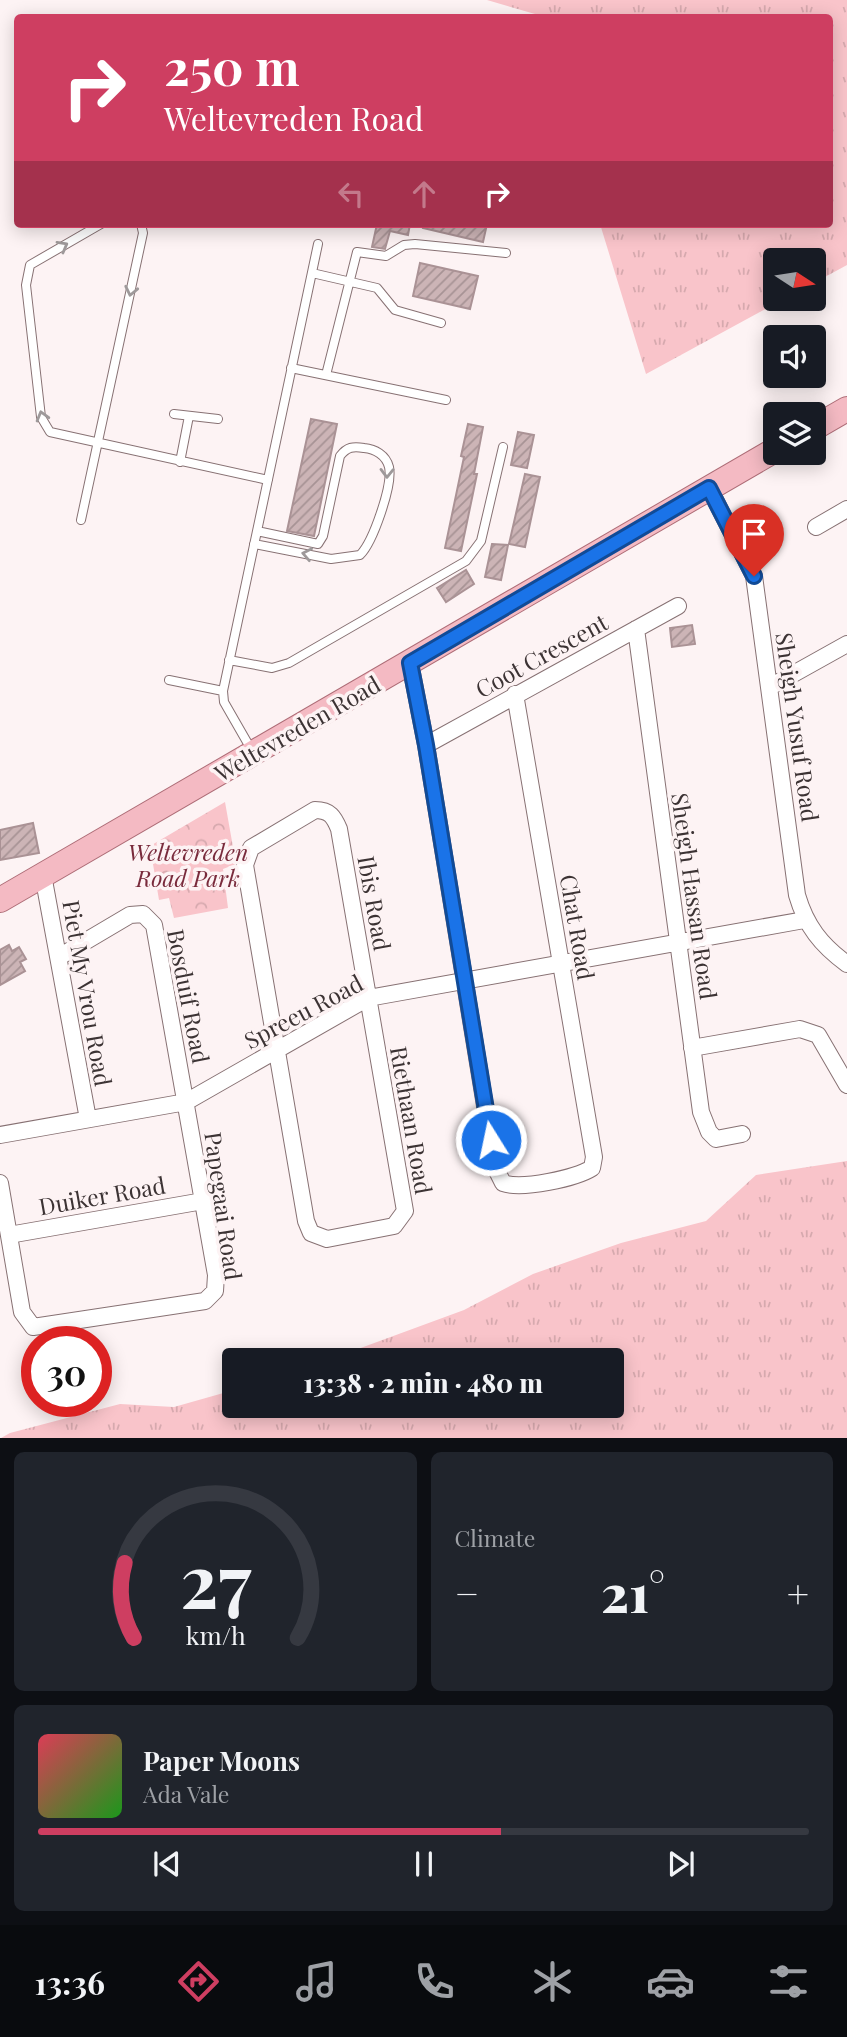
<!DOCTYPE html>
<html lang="en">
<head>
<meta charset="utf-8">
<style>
	:root { --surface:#171b24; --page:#20242c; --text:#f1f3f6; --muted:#9ea1a6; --line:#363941; --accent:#ce3e61 }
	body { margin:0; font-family:"Playfair Display",serif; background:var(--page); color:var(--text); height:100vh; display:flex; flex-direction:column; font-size:26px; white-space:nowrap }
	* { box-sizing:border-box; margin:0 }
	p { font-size:23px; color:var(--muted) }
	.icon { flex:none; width:38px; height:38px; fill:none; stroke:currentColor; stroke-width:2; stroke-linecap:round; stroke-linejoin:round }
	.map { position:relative; height:1438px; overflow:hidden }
	.drawer { display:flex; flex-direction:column; gap:14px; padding:14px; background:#0d0f14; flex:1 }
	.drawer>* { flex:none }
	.top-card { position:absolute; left:14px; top:14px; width:819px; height:214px; border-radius:7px; box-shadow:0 4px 18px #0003; background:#ce3e61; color:#fff; overflow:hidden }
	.needle { width:46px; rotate:102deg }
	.buttons { position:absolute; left:763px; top:248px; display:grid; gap:14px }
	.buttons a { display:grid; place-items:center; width:63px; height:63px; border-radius:7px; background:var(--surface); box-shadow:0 4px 18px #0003; font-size:35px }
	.speed { position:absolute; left:21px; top:1326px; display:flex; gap:14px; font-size:35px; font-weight:700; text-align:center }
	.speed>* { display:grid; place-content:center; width:91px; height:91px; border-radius:50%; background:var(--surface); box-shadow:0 4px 18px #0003; line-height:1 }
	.speed .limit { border:10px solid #d22; background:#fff; color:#111 }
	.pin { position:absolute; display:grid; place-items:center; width:60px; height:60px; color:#fff; margin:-72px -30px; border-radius:50% 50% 50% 0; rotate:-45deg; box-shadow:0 0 7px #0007 }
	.pin .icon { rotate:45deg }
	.me { position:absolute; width:77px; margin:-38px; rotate:350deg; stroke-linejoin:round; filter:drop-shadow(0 0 5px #0008) }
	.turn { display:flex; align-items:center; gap:24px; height:147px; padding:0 35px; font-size:32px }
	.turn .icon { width:91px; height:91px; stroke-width:2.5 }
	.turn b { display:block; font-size:49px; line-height:60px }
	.lanes { display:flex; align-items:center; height:66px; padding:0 35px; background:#0003; justify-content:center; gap:35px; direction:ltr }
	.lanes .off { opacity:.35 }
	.big { font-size:52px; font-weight:800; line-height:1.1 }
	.drawer .widget { flex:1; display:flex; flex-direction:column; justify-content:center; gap:10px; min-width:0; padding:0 24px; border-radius:10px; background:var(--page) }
	.drawer .dial { align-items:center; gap:0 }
	.dial svg { height:182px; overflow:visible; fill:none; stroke:var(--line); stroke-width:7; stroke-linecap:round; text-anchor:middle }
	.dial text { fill:var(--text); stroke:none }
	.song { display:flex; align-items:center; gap:21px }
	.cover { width:84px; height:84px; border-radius:10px; background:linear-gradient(135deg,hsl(350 70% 55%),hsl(120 70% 35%)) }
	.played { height:7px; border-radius:4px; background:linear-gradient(90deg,var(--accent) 60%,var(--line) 60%) }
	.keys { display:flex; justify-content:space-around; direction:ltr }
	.heat { display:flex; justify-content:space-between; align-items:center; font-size:38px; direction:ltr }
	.drawer .tiles { flex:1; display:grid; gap:14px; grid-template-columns:1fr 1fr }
	.widget:last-child { grid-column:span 2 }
	.trip { position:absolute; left:222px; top:1348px; width:402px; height:70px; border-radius:7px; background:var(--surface); box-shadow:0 4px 18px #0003; font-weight:800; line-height:70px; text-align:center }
	.dock { display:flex; height:112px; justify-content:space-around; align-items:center; background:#090b0e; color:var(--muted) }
	.dock .icon { width:49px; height:49px }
	.dock .on { color:var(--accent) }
	.dock b { font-size:32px; color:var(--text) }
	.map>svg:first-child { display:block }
	.grass { fill:url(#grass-tufts) }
	.park { fill:url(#park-crowns) }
	.building { fill:url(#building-hatch); stroke:#aa9295; stroke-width:2 }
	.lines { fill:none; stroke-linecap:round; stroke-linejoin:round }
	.service-casing { stroke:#877173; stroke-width:10 }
	.minor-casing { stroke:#877173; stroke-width:18 }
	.primary-casing { stroke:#ae6d77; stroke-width:26 }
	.service { stroke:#fff; stroke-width:8 }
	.minor { stroke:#fff; stroke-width:16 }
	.primary { stroke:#f4bac3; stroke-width:24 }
	.oneway { stroke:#9e999a }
	.route-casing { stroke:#114b97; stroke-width:18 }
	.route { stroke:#1a73e8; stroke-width:12 }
	.labels { text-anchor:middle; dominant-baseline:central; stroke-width:7; stroke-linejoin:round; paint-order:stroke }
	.street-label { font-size:23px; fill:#3c3334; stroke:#fdf3f4 }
	.park-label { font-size:23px; font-style:italic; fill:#792b3c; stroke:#fdf3f4 }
</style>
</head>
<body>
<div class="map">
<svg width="847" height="1439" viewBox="0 0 847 1439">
	<defs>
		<pattern id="grass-tufts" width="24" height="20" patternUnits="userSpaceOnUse" patternTransform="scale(1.75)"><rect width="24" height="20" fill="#f9c4ca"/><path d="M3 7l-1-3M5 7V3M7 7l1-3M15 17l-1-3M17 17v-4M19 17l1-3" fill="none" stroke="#d6a9ae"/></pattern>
		<pattern id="park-crowns" width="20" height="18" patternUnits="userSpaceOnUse" patternTransform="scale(1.75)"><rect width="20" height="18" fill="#f9c4ca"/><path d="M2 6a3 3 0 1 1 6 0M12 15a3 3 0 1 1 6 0" fill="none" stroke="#d6a9ae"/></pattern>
		<pattern id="building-hatch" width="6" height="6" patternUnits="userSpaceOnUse" patternTransform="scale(1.75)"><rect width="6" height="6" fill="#ccb4b6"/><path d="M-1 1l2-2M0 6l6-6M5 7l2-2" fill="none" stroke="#a79395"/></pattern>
	</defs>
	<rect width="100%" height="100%" fill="#fdf3f4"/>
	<path class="grass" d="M 487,0 L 847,0 L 847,265 L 814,283 L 814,261 L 775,261 L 775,299 L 784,299 L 646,374 L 600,224 L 830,224 L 830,18 L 537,17 L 535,14 Z
		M 847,1161 L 847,1438 L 1,1438 L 10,1433 L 120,1404 L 174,1407 L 234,1390 L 234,1405 L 612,1405 L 612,1360 L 328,1360 L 464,1310 L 533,1274 L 621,1243 L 706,1221 L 756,1175 Z"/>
	<path class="park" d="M 225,802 L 236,864 L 223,869 L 228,908 L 174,918 L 169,898 L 159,900 L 150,846 Z"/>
	<path class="building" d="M 377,224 L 410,224 L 408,235 L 390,231 L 385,249 L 372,247 Z
		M 424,224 L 487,224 L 483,242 L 423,228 Z
		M 420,263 L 478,276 L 470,309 L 413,296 Z
		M 311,419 L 337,424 L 314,536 L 287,531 Z
		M 468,424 L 483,427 L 474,474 L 477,474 L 461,551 L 445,548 L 464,457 L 461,456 Z
		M 518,432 L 534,435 L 527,468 L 511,465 Z
		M 525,474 L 540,477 L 525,547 L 509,544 Z
		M 492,544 L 508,545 L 501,580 L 485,577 Z
		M 466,570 L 474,584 L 446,602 L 437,588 Z
		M 692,625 L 695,644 L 672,647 L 670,628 Z
		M 33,823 L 39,853 L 0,860 L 0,830 Z
		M 9,945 L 12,951 L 19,947 L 26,959 L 20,962 L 25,971 L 0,985 L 0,950 Z"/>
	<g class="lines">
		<g class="service-casing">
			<path id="service" d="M 101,224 L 30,265 L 26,285 L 41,417 L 50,432 L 268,480
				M 312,273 L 377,288 L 395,310 L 441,323
				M 291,368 L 446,400
				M 326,375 L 357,252 L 386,256 L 404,245 L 415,244 L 506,253
				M 174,414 L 218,419
				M 180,462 L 189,416
				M 81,520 L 143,233 L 141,224
				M 254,544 L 331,559 L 360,555 C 373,542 393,485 389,467 C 386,455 375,449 364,448 C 353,446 347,447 340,456 L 323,536 L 318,544 L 257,531
				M 229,660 L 272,668 L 289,663 L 466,561 L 481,541 L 503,447
				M 169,680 L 223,691
				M 251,749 L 224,702 L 223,691 L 318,244"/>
		</g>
		<g class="minor-casing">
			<path id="minor" d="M 709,488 L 754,576 L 797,895 C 806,926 821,945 847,964
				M 816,527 L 847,509
				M 636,629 L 701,1112 L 709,1132 L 716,1139 L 742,1134
				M 410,663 L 426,745 L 495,1167 L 503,1183 C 522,1190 576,1178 592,1168 L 594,1157 L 515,694
				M 770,687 L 847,644
				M 426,745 L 678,606
				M 315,810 C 330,810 334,817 339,829 L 405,1211 L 394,1226 L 327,1239 L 311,1233 L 306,1221 L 245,865 L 251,848 Z
				M 43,875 L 88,1119
				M 692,1048 L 800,1029 L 818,1035 L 847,1085
				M 0,1135 L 186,1102 L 368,998 L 804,920
				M 0,1183 L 22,1312 L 33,1327 L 205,1301 L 215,1291 L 216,1275 L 154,925 L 143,914 L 130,915 L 59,957
				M 9,1235 L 203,1201"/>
		</g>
		<g class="primary-casing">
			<path id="primary" d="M 814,428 L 847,409
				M 0,900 L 775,450"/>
		</g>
		<use href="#service" class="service"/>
		<use href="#minor" class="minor"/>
		<use href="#primary" class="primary"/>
	</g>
	<defs><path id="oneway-chevron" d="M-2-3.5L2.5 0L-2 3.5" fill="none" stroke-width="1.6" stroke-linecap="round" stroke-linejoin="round" transform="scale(1.75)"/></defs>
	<g class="oneway">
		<use href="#oneway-chevron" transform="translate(63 246) rotate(-29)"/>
		<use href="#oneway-chevron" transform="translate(131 291) rotate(102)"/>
		<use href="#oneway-chevron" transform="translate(42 416) rotate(-106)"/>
		<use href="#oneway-chevron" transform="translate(387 473) rotate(91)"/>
		<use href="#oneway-chevron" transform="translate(307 554) rotate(-169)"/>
	</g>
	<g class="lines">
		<g class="route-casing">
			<path id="route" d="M 491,1140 L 426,745 L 410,663 L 709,488 L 754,576"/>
		</g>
		<use href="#route" class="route"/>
	</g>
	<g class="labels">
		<g class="street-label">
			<text transform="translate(541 655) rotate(-29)">Coot Crescent</text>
			<text transform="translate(798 727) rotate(82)">Sheigh Yusuf Road</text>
			<text transform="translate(297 728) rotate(-30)">Weltevreden Road</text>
			<text transform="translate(695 896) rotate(82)">Sheigh Hassan Road</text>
			<text transform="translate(375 903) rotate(80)">Ibis Road</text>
			<text transform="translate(578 927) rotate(80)">Chat Road</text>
			<text transform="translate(88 993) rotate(80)">Piet My Vrou Road</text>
			<text transform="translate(189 996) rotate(79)">Bosduif Road</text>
			<text transform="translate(303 1011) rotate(-28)">Spreeu Road</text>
			<text transform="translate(412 1120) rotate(80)">Riethaan Road</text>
			<text transform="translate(102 1195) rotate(-10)">Duiker Road</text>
			<text transform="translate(224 1206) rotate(82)">Papegaai Road</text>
		</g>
		<g class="park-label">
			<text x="188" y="851">Weltevreden<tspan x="188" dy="26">Road Park</tspan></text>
		</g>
	</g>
</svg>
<div class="buttons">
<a><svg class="needle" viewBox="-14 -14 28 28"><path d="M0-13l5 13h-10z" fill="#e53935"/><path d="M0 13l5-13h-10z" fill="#9ea1a6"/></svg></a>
<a><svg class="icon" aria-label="sound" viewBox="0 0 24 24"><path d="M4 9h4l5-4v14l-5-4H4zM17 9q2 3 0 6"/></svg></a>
<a><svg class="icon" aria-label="layers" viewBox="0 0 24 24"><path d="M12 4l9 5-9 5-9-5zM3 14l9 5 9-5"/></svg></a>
</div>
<div class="speed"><div class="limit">30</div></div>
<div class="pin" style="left:754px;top:576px;background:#d93025"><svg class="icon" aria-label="arrive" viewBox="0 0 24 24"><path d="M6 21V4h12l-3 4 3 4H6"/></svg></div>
<svg class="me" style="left:491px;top:1140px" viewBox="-20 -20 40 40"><circle r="17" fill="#1a73e8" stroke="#fff" stroke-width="3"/><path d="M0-11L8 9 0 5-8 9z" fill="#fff"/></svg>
<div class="trip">13:38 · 2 min · 480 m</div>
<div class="top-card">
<div class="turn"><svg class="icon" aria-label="right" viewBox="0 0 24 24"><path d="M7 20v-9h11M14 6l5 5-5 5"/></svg><div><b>250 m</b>Weltevreden Road</div></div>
<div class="lanes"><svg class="icon off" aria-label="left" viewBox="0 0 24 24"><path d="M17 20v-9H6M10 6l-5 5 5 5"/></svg><svg class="icon off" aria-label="ahead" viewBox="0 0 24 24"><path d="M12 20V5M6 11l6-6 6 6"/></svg><svg class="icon" aria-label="right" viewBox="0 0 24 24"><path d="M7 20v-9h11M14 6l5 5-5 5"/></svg></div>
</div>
</div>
<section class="drawer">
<div class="tiles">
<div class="widget dial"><svg viewBox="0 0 100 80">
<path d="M14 69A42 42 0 1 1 86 69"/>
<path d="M14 69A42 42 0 0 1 10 36" stroke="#ce3e61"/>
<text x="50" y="56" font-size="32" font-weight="700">27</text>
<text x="50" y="72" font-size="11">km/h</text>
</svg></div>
<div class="widget"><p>Climate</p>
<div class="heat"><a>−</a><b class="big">21°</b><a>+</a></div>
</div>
<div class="widget">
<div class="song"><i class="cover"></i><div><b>Paper Moons</b><p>Ada Vale</p></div></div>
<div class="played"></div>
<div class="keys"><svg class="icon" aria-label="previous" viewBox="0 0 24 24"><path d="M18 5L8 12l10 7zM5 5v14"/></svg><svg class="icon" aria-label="pause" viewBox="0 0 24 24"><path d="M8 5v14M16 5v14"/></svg><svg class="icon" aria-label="next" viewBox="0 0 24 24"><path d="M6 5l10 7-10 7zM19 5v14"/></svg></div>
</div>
</div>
</section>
<nav class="dock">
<b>13:36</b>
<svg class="icon on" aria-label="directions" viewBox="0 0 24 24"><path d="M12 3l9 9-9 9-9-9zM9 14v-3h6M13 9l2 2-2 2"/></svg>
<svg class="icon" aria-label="music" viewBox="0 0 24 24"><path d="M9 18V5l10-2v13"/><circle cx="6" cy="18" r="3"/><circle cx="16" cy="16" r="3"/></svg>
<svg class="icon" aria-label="phone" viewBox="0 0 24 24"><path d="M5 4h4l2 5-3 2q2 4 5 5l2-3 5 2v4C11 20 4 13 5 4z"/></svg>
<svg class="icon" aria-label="climate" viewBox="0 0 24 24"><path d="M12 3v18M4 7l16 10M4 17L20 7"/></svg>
<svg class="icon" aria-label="car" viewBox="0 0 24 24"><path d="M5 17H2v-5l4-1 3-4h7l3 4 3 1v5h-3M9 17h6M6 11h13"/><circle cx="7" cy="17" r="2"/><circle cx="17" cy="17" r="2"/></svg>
<svg class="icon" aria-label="filters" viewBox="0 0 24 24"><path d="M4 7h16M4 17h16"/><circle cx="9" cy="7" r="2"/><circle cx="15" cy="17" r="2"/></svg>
</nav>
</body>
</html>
